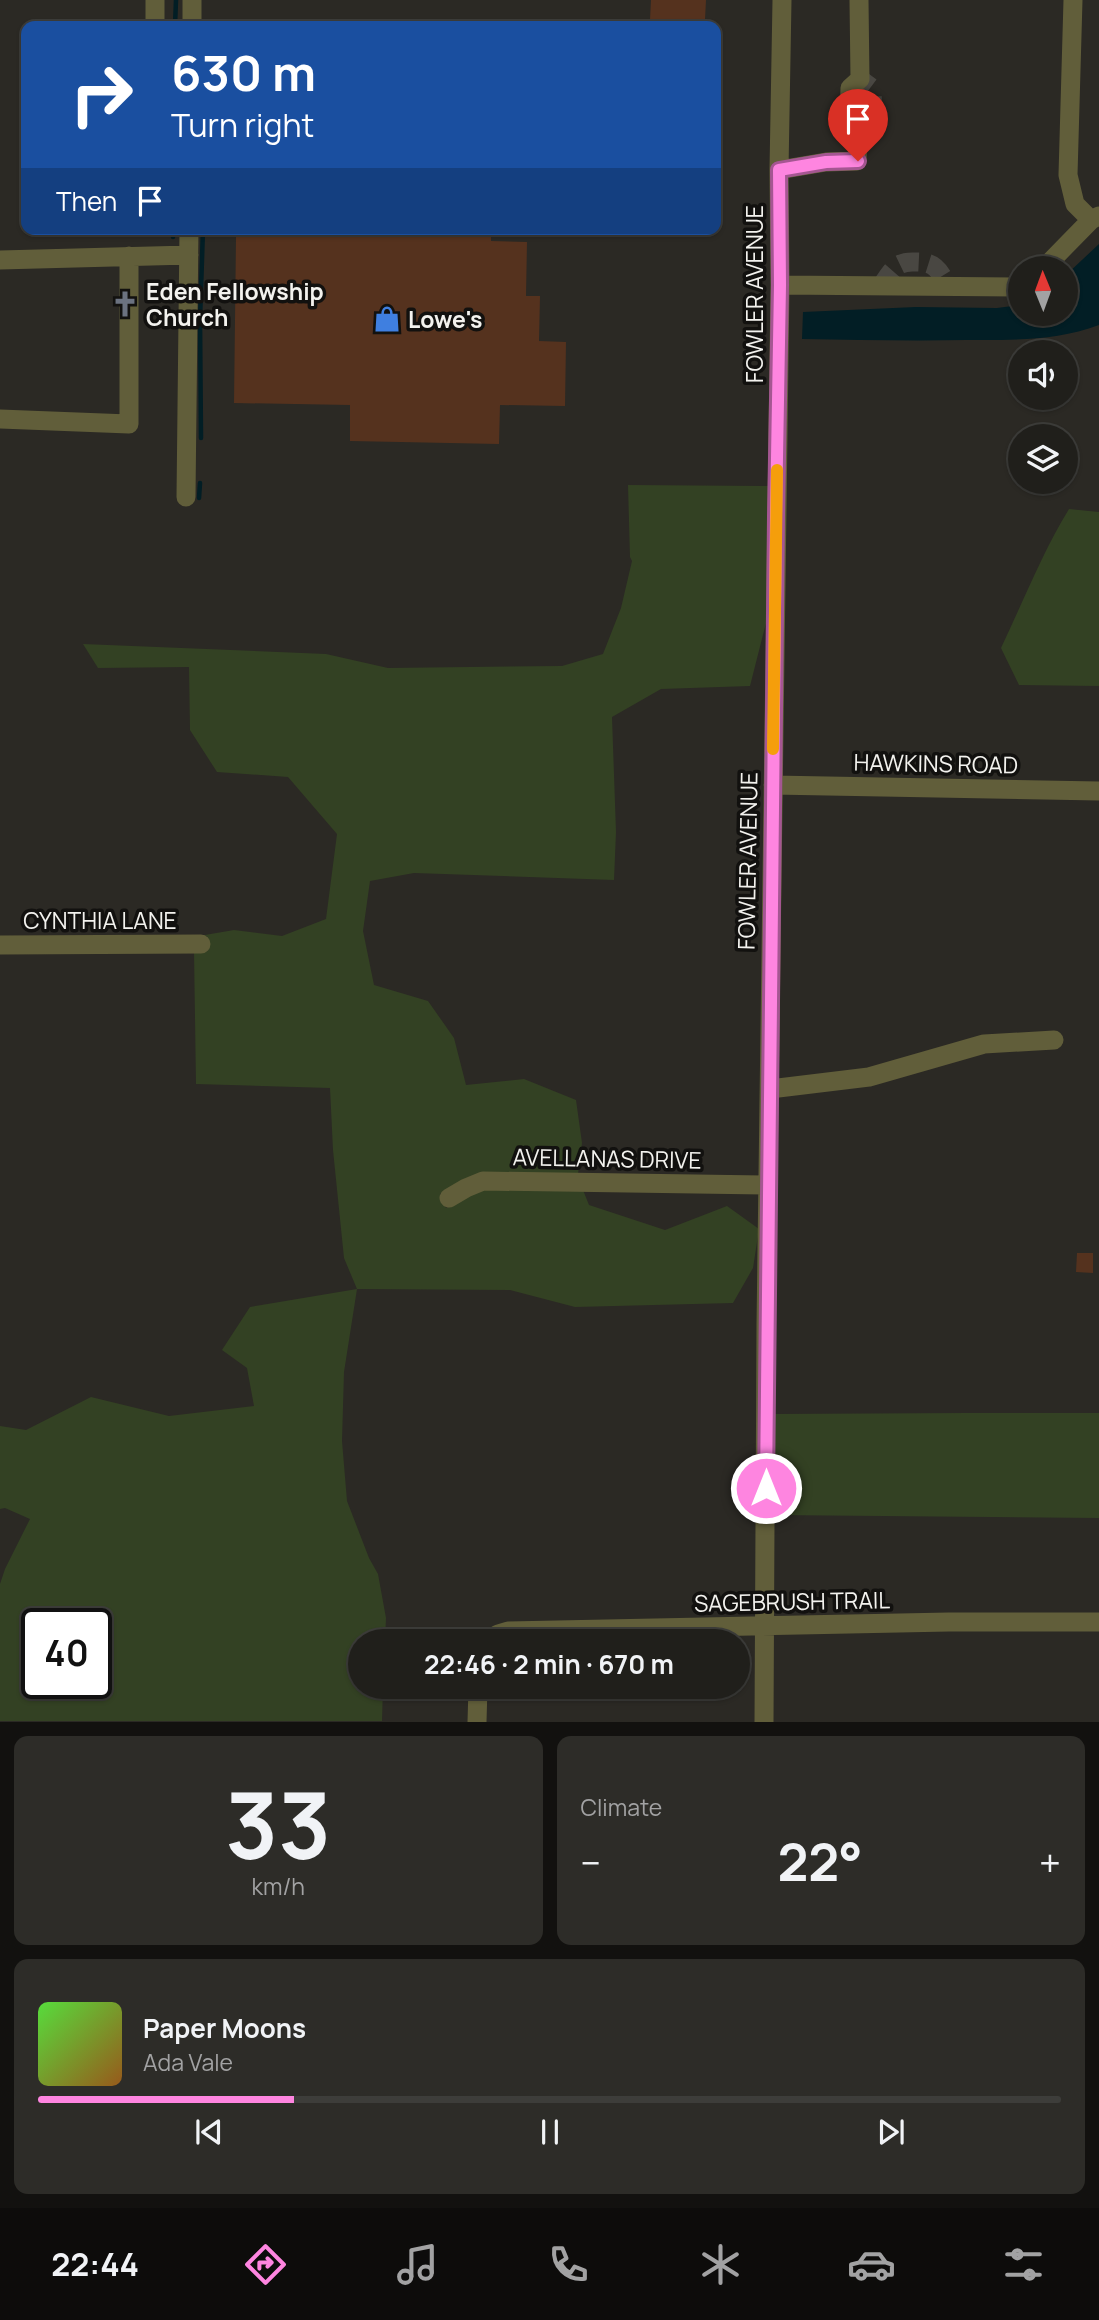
<!DOCTYPE html>
<html lang="en">
<head>
<meta charset="utf-8">
<style>
	:root { --surface:#201f1b; --page:#2d2c28; --text:#f1f3f6; --muted:#a2a2a3; --line:#3d3d3a; --accent:#fe85e0 }
	body { margin:0; font-family:Manrope,sans-serif; background:var(--page); color:var(--text); height:100vh; display:flex; flex-direction:column; font-size:26px; white-space:nowrap }
	* { box-sizing:border-box; margin:0 }
	p { font-size:23px; color:var(--muted) }
	.icon { flex:none; width:38px; height:38px; fill:none; stroke:currentColor; stroke-width:2; stroke-linecap:round; stroke-linejoin:round }
	.map { position:relative; height:1722px; overflow:hidden }
	.panel { display:flex; flex-direction:column; gap:14px; padding:14px; background:#12110f; flex:1 }
	.panel>* { flex:none }
	.banner { position:absolute; left:21px; top:21px; width:700px; height:214px; border-radius:14px; box-shadow:0 2px 5px #0004,0 0 0 2px var(--line); background:#1a4fa0; color:#fff; overflow:hidden }
	.needle { width:46px; rotate:359deg }
	.fabs { position:absolute; left:1008px; top:256px; display:grid; gap:14px }
	.fabs a { display:grid; place-items:center; width:70px; height:70px; border-radius:50%; background:var(--surface); box-shadow:0 2px 5px #0004,0 0 0 2px var(--line); font-size:35px }
	.speed { position:absolute; left:21px; top:1608px; display:flex; gap:14px; font-size:35px; font-weight:700; text-align:center }
	.speed>* { display:grid; place-content:center; width:91px; height:91px; border-radius:50%; background:var(--surface); box-shadow:0 2px 5px #0004,0 0 0 2px var(--line); line-height:1 }
	.speed .limit { border:4px solid #111; border-radius:10px; background:#fff; color:#111 }
	.pin { position:absolute; display:grid; place-items:center; width:60px; height:60px; color:#fff; margin:-72px -30px; border-radius:50% 50% 50% 0; rotate:-45deg; box-shadow:0 0 7px #0007 }
	.pin .icon { rotate:45deg }
	.me { position:absolute; width:77px; margin:-38px; rotate:0deg; stroke-linejoin:round; filter:drop-shadow(0 0 5px #0008) }
	.turn { display:flex; align-items:center; gap:24px; height:147px; padding:0 35px; font-size:32px }
	.turn .icon { width:91px; height:91px; stroke-width:2.5 }
	.turn b { display:block; font-size:49px; line-height:60px }
	.then { display:flex; align-items:center; height:66px; padding:0 35px; background:#0003; gap:14px; font-size:26px }
	.big { font-size:52px; font-weight:700; line-height:1.1 }
	.panel .card { flex:1; display:flex; flex-direction:column; justify-content:center; gap:10px; min-width:0; padding:0 24px; border-radius:14px; background:var(--page) }
	.panel .dial { align-items:center; gap:0 }
	.dial b { font-size:91px; line-height:1 }
	.song { display:flex; align-items:center; gap:21px }
	.cover { width:84px; height:84px; border-radius:10px; background:linear-gradient(135deg,hsl(110 70% 55%),hsl(30 70% 35%)) }
	.played { height:7px; border-radius:4px; background:linear-gradient(90deg,var(--accent) 25%,var(--line) 25%) }
	.keys { display:flex; justify-content:space-around; direction:ltr }
	.heat { display:flex; justify-content:space-between; align-items:center; font-size:38px; direction:ltr }
	.panel .tiles { flex:1; display:grid; gap:14px; grid-template-columns:1fr 1fr }
	.card:last-child { grid-column:span 2 }
	.trip { position:absolute; left:348px; top:1629px; width:402px; height:70px; border-radius:35px; background:var(--surface); box-shadow:0 2px 5px #0004,0 0 0 2px var(--line); font-weight:700; line-height:70px; text-align:center }
	.tab-bar { display:flex; height:112px; justify-content:space-around; align-items:center; background:#0d0c0b; color:var(--muted) }
	.tab-bar .icon { width:49px; height:49px }
	.tab-bar .current { color:var(--accent) }
	.tab-bar b { font-size:32px; color:var(--text) }
	.map>svg:first-child { display:block }
	.green { fill:#334123; fill-rule:evenodd }
	.water { fill:#021e25 }
	.lines { fill:none; stroke-linecap:round; stroke-linejoin:round }
	.stream { stroke:#021e25; stroke-width:4.5 }
	.building { fill:#55321e }
	.minor-tunnel { stroke:#494742; stroke-width:19; stroke-dasharray:19 10; stroke-linecap:butt }
	.minor { stroke:#615e3a; stroke-width:19 }
	.route-casing { stroke:#a55692; stroke-width:18 }
	.route { stroke:#fe85e0; stroke-width:12 }
	.slow { stroke:#f59e0b; stroke-width:12 }
	.labels { text-anchor:middle; dominant-baseline:central; stroke-width:7; stroke-linejoin:round; paint-order:stroke }
	.poi-label { font-size:23px; font-weight:bold; fill:#f3f2ee; stroke:#12110f; text-anchor:start }
	.street-label { font-size:23px; fill:#f3f2ee; stroke:#12110f }
</style>
</head>
<body>
<div class="map">
<svg width="1099" height="1722" viewBox="0 0 1099 1722">
	<rect width="100%" height="100%" fill="#2b2924"/>
	<path class="green" d="M 628,485 L 769,486 L 767,619 L 750,686 L 661,689 L 612,717 L 616,832 L 614,880 L 414,873 L 370,881 L 363,931 L 374,985 L 428,1001 L 454,1038 L 466,1085 L 524,1079 L 576,1100 L 582,1143 L 578,1174 L 463,1181 L 440,1194 L 446,1208 L 484,1189 L 583,1190 L 589,1205 L 665,1230 L 727,1206 L 759,1229 L 753,1268 L 733,1303 L 575,1307 L 510,1290 L 357,1289 L 344,1372 L 342,1441 L 347,1501 L 369,1558 L 378,1574 L 386,1618 L 385,1641 L 360,1642 L 360,1687 L 383,1687 L 382,1721 L 0,1721 L 0,1584 L 5,1569 L 30,1519 L 5,1508 L 0,1509 L 0,1426 L 26,1430 L 91,1397 L 169,1416 L 254,1406 L 247,1368 L 222,1350 L 250,1307 L 357,1289 L 344,1258 L 333,1150 L 330,1088 L 196,1084 L 194,952 L 208,951 L 207,936 L 199,936 L 234,930 L 282,936 L 326,919 L 337,834 L 288,777 L 217,772 L 190,730 L 189,667 L 98,668 L 83,644 L 326,654 L 388,668 L 562,666 L 603,654 L 621,608 L 632,561 L 630,557 ZM 37,1624 L 96,1624 L 96,1684 L 37,1684 Z
		M 1069,509 L 1099,512 L 1099,686 L 1019,685 L 1001,648 C 1023,602 1042,553 1069,509 Z
		M 967,1413 L 1099,1413 L 1099,1518 L 772,1515 L 773,1414 Z"/>
	<path class="water" d="M 1099,244 L 1099,325 C 1056,341 1013,340 967,340 C 912,341 857,340 802,339 L 803,312 L 916,307 L 997,308 L 1020,305 L 1020,313 L 1066,313 L 1066,275 Z"/>
	<g class="lines">
		<path class="stream" d="M 175,26 L 176,0
			M 173,237 L 173,229
			M 201,438 L 200,320 L 203,229
			M 199,498 L 200,483"/>
	</g>
	<path class="building" d="M 651,0 L 706,0 L 705,20 L 650,20 Z
		M 245,229 L 297,229 L 297,237 L 329,237 L 330,229 L 491,229 L 491,241 L 527,242 L 526,296 L 540,296 L 539,341 L 566,342 L 565,406 L 500,405 L 499,444 L 350,441 L 350,405 L 234,403 L 236,237 L 245,237 Z
		M 1077,1253 L 1093,1253 L 1093,1273 L 1076,1272 Z"/>
	<g class="lines">
		<path class="minor-tunnel" d="M 858,138 L 873,124 L 872,88 L 860,79
			M 881,286 C 892,271 895,261 915,262 C 936,262 938,269 948,286"/>
		<path class="minor" d="M 155,0 L 155,26
			M 1073,0 L 1068,175 L 1075,204 L 1091,220
			M 192,26 L 192,0
			M 779,170 L 826,162 L 857,161 L 858,138 L 849,124 L 850,88 L 860,79 L 859,0
			M 0,260 L 189,255
			M 1044,268 L 1091,220 L 1099,216
			M 780,285 L 1016,287 L 1020,285
			M 0,419 L 129,424 L 129,256
			M 186,497 L 189,229
			M 773,785 L 1099,791
			M 0,945 L 201,944
			M 770,1089 L 869,1077 L 984,1044 L 1054,1040
			M 449,1198 L 466,1188 L 483,1181 L 768,1185
			M 488,1642 L 498,1634 L 508,1631 L 949,1622 L 1099,1622
			M 477,1722 L 478,1687
			M 764,1722 L 766,1325 L 780,285 L 779,170 L 782,0"/>
	</g>
	<g class="lines">
		<g class="route-casing">
			<path id="route" d="M 766,1488 L 776,516 L 780,285 L 779,170 L 826,162 L 858,161"/>
		</g>
		<use href="#route" class="route"/>
		<path class="slow" d="M 773,749 L 777,470"/>
	</g>
	<defs>
		<g id="church-bare" transform="scale(2.1)"><path d="M-1.2-6h2.4v3.5h3.3v2.4h-3.3V6h-2.4V-.1h-3.3v-2.4h3.3Z" fill="#6b7280" stroke="#12110f" stroke-width="2.5" paint-order="stroke"/></g>
		<g id="shop-bare" transform="scale(2.1)"><path d="M-5-2.5h2.3a2.7 3.5 0 0 1 5.4 0H5L5.5 6h-11ZM-1.5-2.5h3a1.5 2.3 0 0 0-3 0Z" fill="#3f7fe0" stroke="#12110f" stroke-width="2.5" paint-order="stroke"/></g>
	</defs>
	<g fill-rule="evenodd">
		<use href="#church-bare" x="125" y="304"/>
		<use href="#shop-bare" x="387" y="319"/>
	</g>
	<g class="labels">
		<g class="poi-label">
			<text x="146" y="291">Eden Fellowship<tspan x="146" dy="26">Church</tspan></text>
			<text x="408" y="319">Lowe's</text>
		</g>
		<g class="street-label">
			<text transform="translate(754 294) rotate(-90)">FOWLER AVENUE</text>
			<text transform="translate(936 763) rotate(1)">HAWKINS ROAD</text>
			<text transform="translate(747 861) rotate(-89)">FOWLER AVENUE</text>
			<text x="100" y="920">CYNTHIA LANE</text>
			<text transform="translate(607 1158) rotate(1)">AVELLANAS DRIVE</text>
			<text transform="translate(792 1601) rotate(-1)">SAGEBRUSH TRAIL</text>
		</g>
	</g>
</svg>
<div class="fabs">
<a><svg class="needle" viewBox="-14 -14 28 28"><path d="M0-13l5 13h-10z" fill="#e53935"/><path d="M0 13l5-13h-10z" fill="#a2a2a3"/></svg></a>
<a><svg class="icon" aria-label="sound" viewBox="0 0 24 24"><path d="M4 9h4l5-4v14l-5-4H4zM17 9q2 3 0 6"/></svg></a>
<a><svg class="icon" aria-label="layers" viewBox="0 0 24 24"><path d="M12 4l9 5-9 5-9-5zM3 14l9 5 9-5"/></svg></a>
</div>
<div class="speed"><div class="limit">40</div></div>
<div class="pin" style="left:858px;top:161px;background:#d93025"><svg class="icon" aria-label="arrive" viewBox="0 0 24 24"><path d="M6 21V4h12l-3 4 3 4H6"/></svg></div>
<svg class="me" style="left:766px;top:1488px" viewBox="-20 -20 40 40"><circle r="17" fill="#fe85e0" stroke="#fff" stroke-width="3"/><path d="M0-11L8 9 0 5-8 9z" fill="#fff"/></svg>
<div class="trip">22:46 · 2 min · 670 m</div>
<div class="banner">
<div class="turn"><svg class="icon" aria-label="right" viewBox="0 0 24 24"><path d="M7 20v-9h11M14 6l5 5-5 5"/></svg><div><b>630 m</b>Turn right</div></div>
<div class="then">Then<svg class="icon" aria-label="arrive" viewBox="0 0 24 24"><path d="M6 21V4h12l-3 4 3 4H6"/></svg></div>
</div>
</div>
<section class="panel">
<div class="tiles">
<div class="card dial"><b>33</b><p>km/h</p></div>
<div class="card"><p>Climate</p>
<div class="heat"><a>−</a><b class="big">22°</b><a>+</a></div>
</div>
<div class="card">
<div class="song"><i class="cover"></i><div><b>Paper Moons</b><p>Ada Vale</p></div></div>
<div class="played"></div>
<div class="keys"><svg class="icon" aria-label="previous" viewBox="0 0 24 24"><path d="M18 5L8 12l10 7zM5 5v14"/></svg><svg class="icon" aria-label="pause" viewBox="0 0 24 24"><path d="M8 5v14M16 5v14"/></svg><svg class="icon" aria-label="next" viewBox="0 0 24 24"><path d="M6 5l10 7-10 7zM19 5v14"/></svg></div>
</div>
</div>
</section>
<nav class="tab-bar">
<b>22:44</b>
<svg class="icon current" aria-label="directions" viewBox="0 0 24 24"><path d="M12 3l9 9-9 9-9-9zM9 14v-3h6M13 9l2 2-2 2"/></svg>
<svg class="icon" aria-label="music" viewBox="0 0 24 24"><path d="M9 18V5l10-2v13"/><circle cx="6" cy="18" r="3"/><circle cx="16" cy="16" r="3"/></svg>
<svg class="icon" aria-label="phone" viewBox="0 0 24 24"><path d="M5 4h4l2 5-3 2q2 4 5 5l2-3 5 2v4C11 20 4 13 5 4z"/></svg>
<svg class="icon" aria-label="climate" viewBox="0 0 24 24"><path d="M12 3v18M4 7l16 10M4 17L20 7"/></svg>
<svg class="icon" aria-label="car" viewBox="0 0 24 24"><path d="M5 17H2v-5l4-1 3-4h7l3 4 3 1v5h-3M9 17h6M6 11h13"/><circle cx="7" cy="17" r="2"/><circle cx="17" cy="17" r="2"/></svg>
<svg class="icon" aria-label="filters" viewBox="0 0 24 24"><path d="M4 7h16M4 17h16"/><circle cx="9" cy="7" r="2"/><circle cx="15" cy="17" r="2"/></svg>
</nav>
</body>
</html>
